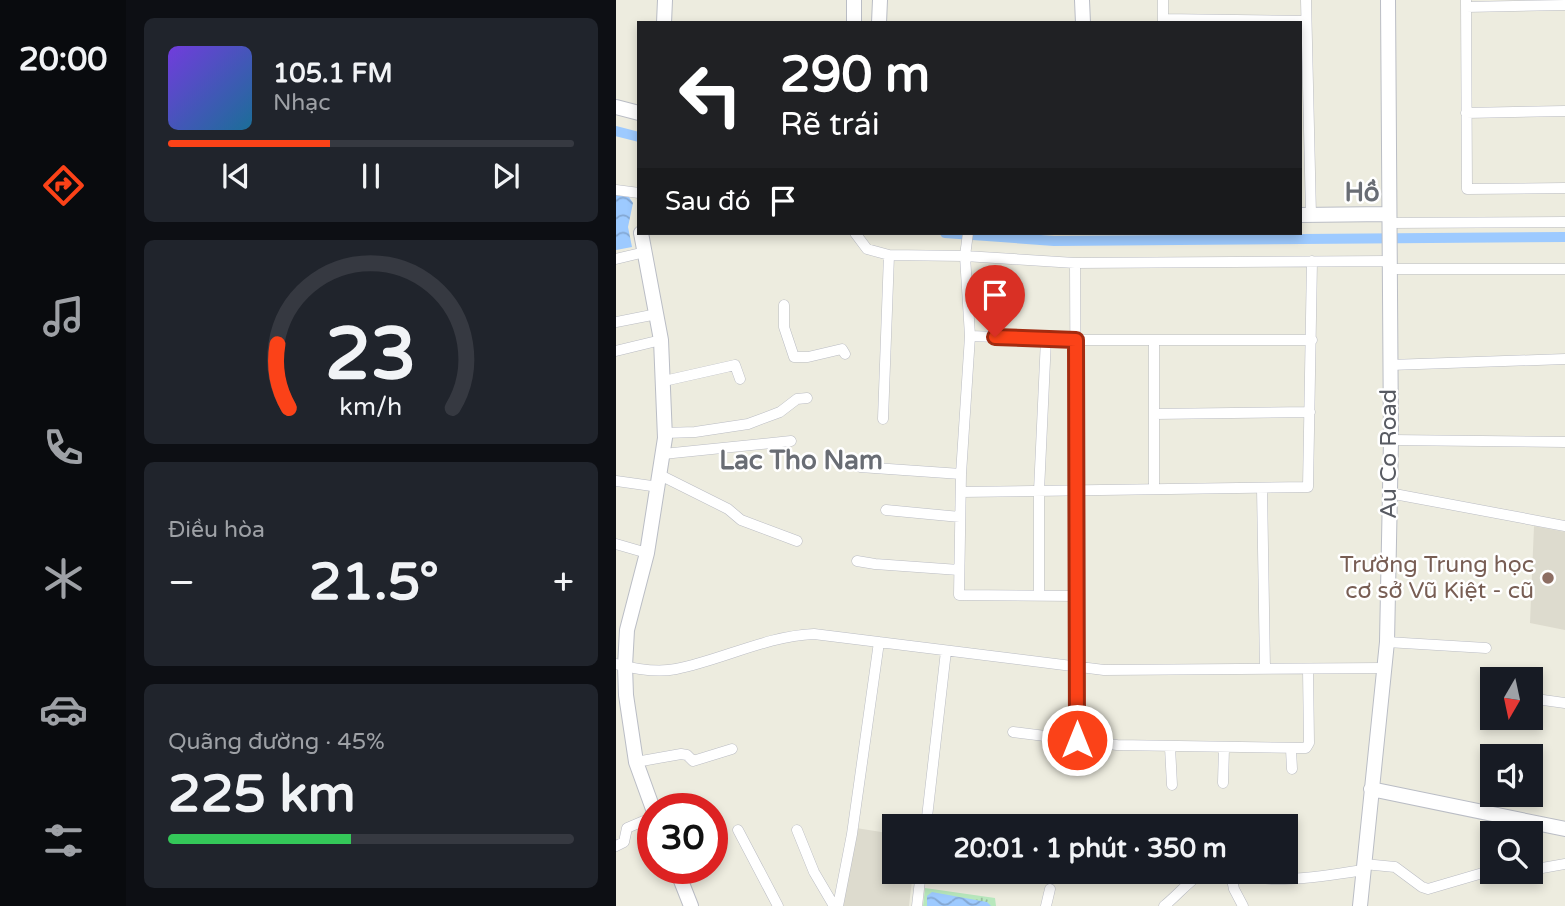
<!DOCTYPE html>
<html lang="vi">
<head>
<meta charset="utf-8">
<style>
	:root { --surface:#171b24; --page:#20242c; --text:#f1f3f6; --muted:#9ea1a6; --line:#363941; --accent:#fb4218 }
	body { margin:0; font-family:"Varela Round",sans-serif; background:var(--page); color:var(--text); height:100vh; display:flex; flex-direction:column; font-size:26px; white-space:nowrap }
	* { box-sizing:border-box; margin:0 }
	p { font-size:23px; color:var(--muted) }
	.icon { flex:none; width:38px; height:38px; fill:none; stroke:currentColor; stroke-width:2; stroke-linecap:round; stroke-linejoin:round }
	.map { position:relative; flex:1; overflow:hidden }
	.panel { display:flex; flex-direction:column; gap:18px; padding:18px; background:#0d0f14; width:490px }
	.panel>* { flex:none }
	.banner { position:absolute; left:21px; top:21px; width:665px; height:214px; border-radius:0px; box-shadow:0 4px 10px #0003; background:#202124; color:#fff; overflow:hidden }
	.needle { width:46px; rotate:189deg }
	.controls { position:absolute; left:864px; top:667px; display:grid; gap:14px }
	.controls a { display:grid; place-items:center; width:63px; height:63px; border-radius:0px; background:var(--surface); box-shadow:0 4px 10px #0003; font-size:35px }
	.speed { position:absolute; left:21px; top:793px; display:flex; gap:14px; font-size:35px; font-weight:700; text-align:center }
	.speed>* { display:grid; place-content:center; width:91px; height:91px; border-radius:50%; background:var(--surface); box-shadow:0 4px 10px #0003; line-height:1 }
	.speed .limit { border:10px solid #d22; background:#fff; color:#111 }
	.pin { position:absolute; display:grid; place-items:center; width:60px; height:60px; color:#fff; margin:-72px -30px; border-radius:50% 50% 50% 0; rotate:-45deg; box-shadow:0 0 7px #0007 }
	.pin .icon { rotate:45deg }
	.me { position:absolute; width:77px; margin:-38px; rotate:0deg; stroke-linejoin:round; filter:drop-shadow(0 0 5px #0008) }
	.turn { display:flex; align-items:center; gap:24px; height:147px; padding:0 28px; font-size:32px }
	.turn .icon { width:91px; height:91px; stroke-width:2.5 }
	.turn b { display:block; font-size:49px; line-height:60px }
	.then { display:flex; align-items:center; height:66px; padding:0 28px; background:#0003; gap:14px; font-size:26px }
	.big { font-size:52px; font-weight:700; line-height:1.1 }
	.panel .tile { flex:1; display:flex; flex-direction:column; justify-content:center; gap:10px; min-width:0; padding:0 24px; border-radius:10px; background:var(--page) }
	.panel .dial { align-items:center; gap:0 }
	.dial svg { height:182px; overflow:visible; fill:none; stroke:var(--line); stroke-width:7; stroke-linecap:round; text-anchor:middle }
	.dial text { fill:var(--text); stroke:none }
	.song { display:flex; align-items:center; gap:21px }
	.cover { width:84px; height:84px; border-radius:10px; background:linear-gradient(135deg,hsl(260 70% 55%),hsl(200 70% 35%)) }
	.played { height:7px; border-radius:4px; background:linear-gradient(90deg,var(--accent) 40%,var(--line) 40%) }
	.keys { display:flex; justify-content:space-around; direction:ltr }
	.heat { display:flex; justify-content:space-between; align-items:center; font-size:38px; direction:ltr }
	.charge { height:10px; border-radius:5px; background:linear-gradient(90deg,#34c759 45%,var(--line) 0) }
	.trip { position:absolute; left:266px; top:814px; width:416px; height:70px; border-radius:0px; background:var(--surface); box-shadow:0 4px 10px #0003; font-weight:700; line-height:70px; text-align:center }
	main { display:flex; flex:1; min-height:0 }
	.tab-bar { display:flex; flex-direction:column; width:126px; justify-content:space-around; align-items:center; background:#090b0e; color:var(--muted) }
	.tab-bar .icon { width:49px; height:49px }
	.tab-bar .active { color:var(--accent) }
	.tab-bar b { font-size:32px; color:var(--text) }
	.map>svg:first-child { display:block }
	.education { fill:#dddbce }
	.park { fill:url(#park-tufts) }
	.water { fill:url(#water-waves) }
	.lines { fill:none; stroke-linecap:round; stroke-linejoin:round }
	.canal { stroke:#9dcaff; stroke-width:10 }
	.street-casing { stroke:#babcc3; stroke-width:11 }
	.secondary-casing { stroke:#babdc5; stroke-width:16 }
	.street { stroke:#fff; stroke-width:10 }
	.secondary { stroke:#fff; stroke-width:14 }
	.route-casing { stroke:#a32b10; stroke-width:18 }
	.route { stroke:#fb4218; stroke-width:12 }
	.education-dot { fill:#8d6e63; stroke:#fff; stroke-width:2.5 }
	.labels { text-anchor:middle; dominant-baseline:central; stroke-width:5; stroke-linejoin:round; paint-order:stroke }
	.street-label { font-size:23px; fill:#585b62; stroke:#fff }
	.education-label { font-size:23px; fill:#785e54; stroke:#fff; text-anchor:end }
	.quarter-label { font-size:26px; font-weight:bold; fill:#696d74; stroke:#fff }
</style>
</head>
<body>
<main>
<nav class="tab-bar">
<b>20:00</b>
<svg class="icon active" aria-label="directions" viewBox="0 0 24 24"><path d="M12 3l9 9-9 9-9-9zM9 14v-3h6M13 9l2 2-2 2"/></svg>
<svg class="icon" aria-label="music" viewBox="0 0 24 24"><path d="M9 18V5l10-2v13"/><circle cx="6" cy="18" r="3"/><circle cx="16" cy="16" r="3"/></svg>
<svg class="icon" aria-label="phone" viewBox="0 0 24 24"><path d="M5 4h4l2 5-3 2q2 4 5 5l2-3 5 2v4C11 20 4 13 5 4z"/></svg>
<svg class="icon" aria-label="climate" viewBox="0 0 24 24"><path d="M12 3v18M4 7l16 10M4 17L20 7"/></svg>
<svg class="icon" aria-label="car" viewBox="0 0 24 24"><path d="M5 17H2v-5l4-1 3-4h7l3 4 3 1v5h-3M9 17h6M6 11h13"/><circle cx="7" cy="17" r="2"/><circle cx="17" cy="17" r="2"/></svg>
<svg class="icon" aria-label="filters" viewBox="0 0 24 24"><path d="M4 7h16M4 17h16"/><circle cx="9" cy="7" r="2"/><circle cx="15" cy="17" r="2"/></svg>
</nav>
<section class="panel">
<div class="tile">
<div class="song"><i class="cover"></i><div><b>105.1 FM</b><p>Nhạc</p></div></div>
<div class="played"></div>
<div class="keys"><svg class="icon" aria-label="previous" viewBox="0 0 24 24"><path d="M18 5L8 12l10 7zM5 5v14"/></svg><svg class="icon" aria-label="pause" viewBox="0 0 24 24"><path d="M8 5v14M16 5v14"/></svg><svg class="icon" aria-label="next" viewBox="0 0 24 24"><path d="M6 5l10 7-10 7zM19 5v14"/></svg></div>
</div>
<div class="tile dial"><svg viewBox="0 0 100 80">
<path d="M14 69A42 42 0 1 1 86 69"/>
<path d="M14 69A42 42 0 0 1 9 41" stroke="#fb4218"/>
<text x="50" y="56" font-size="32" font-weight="700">23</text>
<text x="50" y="72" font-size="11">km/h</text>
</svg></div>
<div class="tile"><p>Điều hòa</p>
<div class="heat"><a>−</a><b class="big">21.5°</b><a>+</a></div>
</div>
<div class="tile"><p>Quãng đường · 45%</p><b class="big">225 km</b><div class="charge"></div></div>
</section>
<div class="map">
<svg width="949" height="906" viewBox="0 0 949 906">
	<defs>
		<pattern id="park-tufts" width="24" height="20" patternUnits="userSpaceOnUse" patternTransform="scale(1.75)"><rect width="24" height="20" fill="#b8e8bd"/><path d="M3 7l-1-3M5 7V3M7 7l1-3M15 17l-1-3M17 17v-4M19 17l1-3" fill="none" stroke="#98bf9d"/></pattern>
		<pattern id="water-waves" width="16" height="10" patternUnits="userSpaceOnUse" patternTransform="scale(1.75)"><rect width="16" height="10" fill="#9dcaff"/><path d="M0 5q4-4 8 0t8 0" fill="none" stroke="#83a7d2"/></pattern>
	</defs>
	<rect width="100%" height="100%" fill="#edecdf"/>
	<path class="education" d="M 918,526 L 949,532 L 949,630 L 914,623 Z
		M 240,828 L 278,834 L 278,872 L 297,872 L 293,906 L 227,906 Z"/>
	<path class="park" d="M 309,888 L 379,898 L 380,906 L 307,906 Z"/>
	<path class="water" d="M 0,195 L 13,197 L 17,203 L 12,227 L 16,247 L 0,250 Z
		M 316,892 L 371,902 L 375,906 L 311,906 L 311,896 Z"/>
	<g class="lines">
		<path class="canal" d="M 0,131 L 23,137
			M 329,233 L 438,241 L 949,237"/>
		<g class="street-casing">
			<path id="street" d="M 547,0 L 547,23
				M 690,0 L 695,215
				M 850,0 L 851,189 L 949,188
				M 850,7 L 949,5
				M 547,19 L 690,21
				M 850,113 L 949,111
				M 0,190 L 23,193
				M 772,223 L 949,222
				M 239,233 L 251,249 L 273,255 L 349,256 L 459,263 L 773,261
				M 352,233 L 349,256 L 354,336 L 345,474 L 343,595 L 461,596
				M 0,259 L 29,252
				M 459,263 L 461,740
				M 773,269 L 949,269
				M 168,305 L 168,327 L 178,357 L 192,357 L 226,349 L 229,354
				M 0,322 L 41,314
				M 354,336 L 459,340 L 696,340
				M 538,340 L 538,489
				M 0,351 L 45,340
				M 774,365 L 949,359
				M 48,381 L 119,365 L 124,379
				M 538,414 L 694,412
				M 267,419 L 273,255
				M 49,433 L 79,432 L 132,424 L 164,412 L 181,399 L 191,398
				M 775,440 L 949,442
				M 47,454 L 175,441
				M 244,467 L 345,474
				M 44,475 L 112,509 L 125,520 L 181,541
				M 0,481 L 43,487
				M 646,488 L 649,669
				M 345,492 L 692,487 L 696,261
				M 773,493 L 949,526
				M 270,510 L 344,517
				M 0,544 L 31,553
				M 241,561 L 259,564 L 343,570
				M 423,595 L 423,491 L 430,339
				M 771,642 L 870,648
				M 0,664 C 19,669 40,673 60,669 C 106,660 150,636 198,634 L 488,670 L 767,668
				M 920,699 L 949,703
				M 397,732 L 501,745 L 690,748 L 693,743 L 692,669
				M 554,747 L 556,785
				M 675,749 L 676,769
				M 20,762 L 65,754 L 71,755 L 77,761 L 116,749
				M 607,783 L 608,748
				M 310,826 L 330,651
				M 122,830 L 162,906
				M 181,830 L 198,872 L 218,906
				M 0,846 L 8,842 L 11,828 L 37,817
				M 748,864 L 779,867 L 806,887 L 812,889 L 870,872 L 893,875 L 905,872
				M 915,870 L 949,864
				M 601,872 C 656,884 692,879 747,870
				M 615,875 L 618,889 L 627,906
				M 222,906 L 236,834 L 263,642
				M 301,906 L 305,872
				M 430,906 L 434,889
				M 548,906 C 562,895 573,880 588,872"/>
		</g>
		<g class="secondary-casing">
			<path id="secondary" d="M 466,0 L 467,23
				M 48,23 L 49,0
				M 238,23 L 238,0
				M 263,23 L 264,0
				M 0,107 L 23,113
				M 684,215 L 772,214
				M 25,233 L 45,340 L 49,438 L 31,553 L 11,630 L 9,666 L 10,695 L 20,762 L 37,809
				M 755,789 L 949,829
				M 60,868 L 75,906
				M 744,906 L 771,642 L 775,440 L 772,0"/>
		</g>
		<use href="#street" class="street"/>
		<use href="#secondary" class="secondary"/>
	</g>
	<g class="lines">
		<g class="route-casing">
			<path id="route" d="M 379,337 L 460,340 L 461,740"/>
		</g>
		<use href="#route" class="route"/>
	</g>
	<circle class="education-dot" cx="932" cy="578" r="7"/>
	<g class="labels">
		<g class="street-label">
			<text transform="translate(773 454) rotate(-90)">Au Co Road</text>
		</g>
		<g class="education-label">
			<text x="918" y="565">Trường Trung học<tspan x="918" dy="26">cơ sở Vũ Kiệt - cũ</tspan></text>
		</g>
		<g class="quarter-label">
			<text x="746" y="192">Hồ</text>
			<text x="185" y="460">Lac Tho Nam</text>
		</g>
	</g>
</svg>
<div class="controls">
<a><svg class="needle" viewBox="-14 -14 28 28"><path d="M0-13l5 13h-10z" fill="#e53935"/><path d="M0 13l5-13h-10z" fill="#9ea1a6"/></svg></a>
<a><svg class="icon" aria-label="sound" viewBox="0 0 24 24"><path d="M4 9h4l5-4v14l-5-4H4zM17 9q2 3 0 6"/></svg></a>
<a><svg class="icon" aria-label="search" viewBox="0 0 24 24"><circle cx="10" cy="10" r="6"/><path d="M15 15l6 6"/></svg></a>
</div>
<div class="speed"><div class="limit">30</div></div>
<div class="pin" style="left:379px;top:337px;background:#d93025"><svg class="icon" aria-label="arrive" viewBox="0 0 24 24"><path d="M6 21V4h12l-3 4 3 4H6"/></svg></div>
<svg class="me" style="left:461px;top:740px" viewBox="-20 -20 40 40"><circle r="17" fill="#fb4218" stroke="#fff" stroke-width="3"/><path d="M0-11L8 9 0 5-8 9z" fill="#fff"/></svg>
<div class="trip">20:01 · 1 phút · 350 m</div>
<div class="banner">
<div class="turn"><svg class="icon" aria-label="left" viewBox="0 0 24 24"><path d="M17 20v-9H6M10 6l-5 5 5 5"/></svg><div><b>290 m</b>Rẽ trái</div></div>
<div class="then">Sau đó<svg class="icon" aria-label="arrive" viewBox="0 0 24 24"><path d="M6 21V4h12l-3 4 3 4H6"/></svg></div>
</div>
</div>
</main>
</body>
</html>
